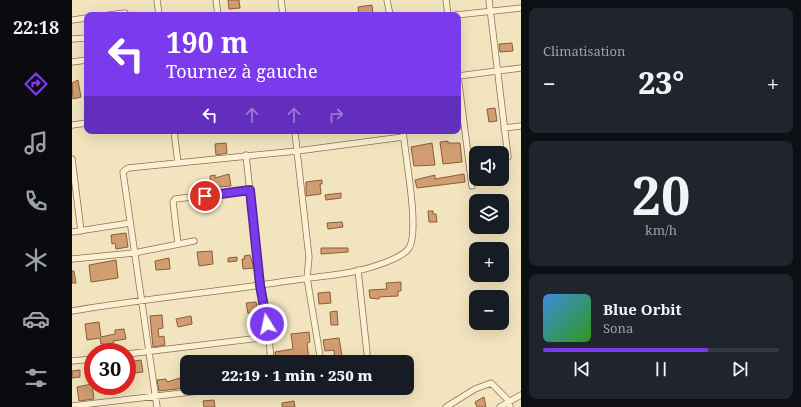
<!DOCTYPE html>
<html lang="fr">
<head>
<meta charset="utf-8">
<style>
	:root { --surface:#171b24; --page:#20242c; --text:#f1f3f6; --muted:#9ea1a6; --line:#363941; --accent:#7c3aed }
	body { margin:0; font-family:"Noto Serif",serif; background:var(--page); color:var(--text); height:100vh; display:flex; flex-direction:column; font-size:15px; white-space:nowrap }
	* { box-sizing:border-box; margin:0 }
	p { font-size:13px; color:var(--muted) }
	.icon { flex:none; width:22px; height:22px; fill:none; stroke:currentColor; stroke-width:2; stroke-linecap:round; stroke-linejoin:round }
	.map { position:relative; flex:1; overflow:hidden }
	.drawer { display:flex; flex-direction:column; gap:8px; padding:8px; background:#0d0f14; width:280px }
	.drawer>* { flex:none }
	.top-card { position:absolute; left:12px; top:12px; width:377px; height:122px; border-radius:8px; box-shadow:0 4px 16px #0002; background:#7c3aed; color:#fff; overflow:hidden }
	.controls { position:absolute; left:397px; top:146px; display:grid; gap:8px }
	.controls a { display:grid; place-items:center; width:40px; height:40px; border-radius:8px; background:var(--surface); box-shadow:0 4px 16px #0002; font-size:20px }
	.speed { position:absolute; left:12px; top:343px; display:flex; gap:8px; font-size:20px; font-weight:700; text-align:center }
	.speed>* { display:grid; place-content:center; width:52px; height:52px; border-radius:50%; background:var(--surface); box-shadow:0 4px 16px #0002; line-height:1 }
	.speed .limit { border:6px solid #d22; background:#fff; color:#111 }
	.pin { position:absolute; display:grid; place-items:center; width:34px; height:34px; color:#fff; margin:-17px; border:2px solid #fff; border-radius:50%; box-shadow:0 1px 4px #0007 }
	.me { position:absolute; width:44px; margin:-22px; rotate:350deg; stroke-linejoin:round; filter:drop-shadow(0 0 3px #0008) }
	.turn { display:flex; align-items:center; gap:14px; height:84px; padding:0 16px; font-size:18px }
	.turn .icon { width:52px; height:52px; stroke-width:2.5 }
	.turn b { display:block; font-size:28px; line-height:34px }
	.lanes { display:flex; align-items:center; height:38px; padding:0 16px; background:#0003; justify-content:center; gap:20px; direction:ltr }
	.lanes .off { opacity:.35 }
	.big { font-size:30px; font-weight:800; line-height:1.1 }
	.drawer .card { flex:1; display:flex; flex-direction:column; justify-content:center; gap:6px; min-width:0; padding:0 14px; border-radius:8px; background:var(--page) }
	.drawer .dial { align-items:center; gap:0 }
	.dial b { font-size:52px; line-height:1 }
	.song { display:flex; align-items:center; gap:12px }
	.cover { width:48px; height:48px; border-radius:6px; background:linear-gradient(135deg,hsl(210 70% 55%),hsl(110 70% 35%)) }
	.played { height:4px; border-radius:2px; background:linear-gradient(90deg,var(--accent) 70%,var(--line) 70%) }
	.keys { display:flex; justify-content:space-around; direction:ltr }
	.heat { display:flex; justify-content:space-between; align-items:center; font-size:22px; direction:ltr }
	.trip { position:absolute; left:108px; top:355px; width:234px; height:40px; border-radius:8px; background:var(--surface); box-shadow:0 4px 16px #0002; font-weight:800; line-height:40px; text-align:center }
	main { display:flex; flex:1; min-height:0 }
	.menu { display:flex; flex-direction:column; width:72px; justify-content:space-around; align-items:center; background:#090b0e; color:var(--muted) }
	.menu .icon { width:28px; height:28px }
	.menu .current { color:var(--accent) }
	.menu b { font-size:18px; color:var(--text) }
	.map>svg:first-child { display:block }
	.building { fill:#d19d71; stroke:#8b5d3a }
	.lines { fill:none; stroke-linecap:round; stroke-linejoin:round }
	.minor-casing { stroke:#8a7456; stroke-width:7 }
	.minor { stroke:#fbf0d2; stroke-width:5.5 }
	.route-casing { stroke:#51269a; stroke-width:10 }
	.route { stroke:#7c3aed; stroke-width:7 }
</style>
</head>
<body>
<main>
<nav class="menu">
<b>22:18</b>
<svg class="icon current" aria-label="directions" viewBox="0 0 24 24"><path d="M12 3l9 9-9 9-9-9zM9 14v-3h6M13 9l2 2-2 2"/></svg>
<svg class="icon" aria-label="music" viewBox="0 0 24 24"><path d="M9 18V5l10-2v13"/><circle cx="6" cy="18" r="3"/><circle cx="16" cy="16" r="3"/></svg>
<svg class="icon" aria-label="phone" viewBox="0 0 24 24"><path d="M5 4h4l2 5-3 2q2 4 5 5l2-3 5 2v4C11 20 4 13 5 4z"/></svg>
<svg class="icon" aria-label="climate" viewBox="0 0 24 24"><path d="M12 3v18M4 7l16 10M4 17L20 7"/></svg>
<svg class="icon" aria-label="car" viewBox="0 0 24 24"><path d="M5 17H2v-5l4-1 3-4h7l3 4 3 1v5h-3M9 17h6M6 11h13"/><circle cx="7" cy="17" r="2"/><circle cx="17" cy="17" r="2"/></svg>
<svg class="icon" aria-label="filters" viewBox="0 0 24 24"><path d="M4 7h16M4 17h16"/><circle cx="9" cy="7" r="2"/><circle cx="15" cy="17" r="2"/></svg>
</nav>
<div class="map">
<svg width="449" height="407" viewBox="0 0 449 407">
	<rect width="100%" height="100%" fill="#f1e4be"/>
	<path class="building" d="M 156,0 L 167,0 L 168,8 L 157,9 Z
		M 300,5 L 301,15 L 287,15 L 286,7 Z
		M 440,43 L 441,51 L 428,52 L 427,44 Z
		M 6,80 L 9,97 L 1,99 L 0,83 Z
		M 423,108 L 425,121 L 417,122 L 415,109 Z
		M 376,141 L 376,143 L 388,143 L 390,162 L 371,164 L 368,142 Z
		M 154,143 L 155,153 L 144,155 L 143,144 Z
		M 360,143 L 363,165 L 342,166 L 339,147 Z
		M 157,174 L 159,186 L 146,187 L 146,189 L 140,190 L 138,176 L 143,175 L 143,178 Z
		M 392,174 L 393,182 L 345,188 L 343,180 L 363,175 L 363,179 Z
		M 250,180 L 250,184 L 248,184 L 249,194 L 234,196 L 234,182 Z
		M 269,193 L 269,198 L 254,200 L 253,195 Z
		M 356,211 L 361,211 L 361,214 L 364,214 L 365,222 L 357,222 Z
		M 270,222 L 271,227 L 256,229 L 255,223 Z
		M 54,233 L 56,247 L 44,249 L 43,243 L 40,244 L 39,235 Z
		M 249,248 L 276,248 L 276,252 L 249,254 Z
		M 140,251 L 141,264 L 127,266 L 125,252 Z
		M 178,255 L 182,268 L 171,269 L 170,259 L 173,259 L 172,256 Z
		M 165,257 L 165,261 L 156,262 L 156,258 Z
		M 97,258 L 98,269 L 84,270 L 83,261 Z
		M 44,260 L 46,278 L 19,282 L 17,265 Z
		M 0,271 L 2,271 L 4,283 L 0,283 Z
		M 329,282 L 329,291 L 326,291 L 326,296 L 307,297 L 307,299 L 298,298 L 297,290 L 315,289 L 314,283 Z
		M 258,292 L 259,303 L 247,304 L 246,293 Z
		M 184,302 L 186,312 L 176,313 L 174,303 Z
		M 265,311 L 266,325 L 259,325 L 258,312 Z
		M 90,315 L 91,328 L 86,329 L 87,337 L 92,336 L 93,345 L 81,347 L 78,316 Z
		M 119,316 L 120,324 L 106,327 L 104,319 Z
		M 27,322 L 29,337 L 43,334 L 43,330 L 52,329 L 54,339 L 41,341 L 42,345 L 32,347 L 32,344 L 29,344 L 28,338 L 15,340 L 13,324 Z
		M 237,332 L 238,342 L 235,343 L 237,361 L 204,362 L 203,352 L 221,349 L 219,334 Z
		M 267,338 L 270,356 L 272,362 L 263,362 L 262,350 L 253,351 L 251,340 Z
		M 69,360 L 71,372 L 55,374 L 55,362 Z
		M 8,370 L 8,377 L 0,378 L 0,371 Z
		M 111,377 L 113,388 L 87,391 L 85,380 L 94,379 L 95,382 Z
		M 20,384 L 22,399 L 7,401 L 5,387 Z
		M 412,397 L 414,407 L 405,407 L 403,402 Z
		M 142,400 L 143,407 L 132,407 L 131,401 Z
		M 222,401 L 223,407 L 210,407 L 210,403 Z"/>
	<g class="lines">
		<g class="minor-casing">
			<path id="minor" d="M 85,0 L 87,15
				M 144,0 L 146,15
				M 209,0 L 211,15
				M 315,0 L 318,15
				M 374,0 L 376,15
				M 417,0 L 436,157
				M 37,15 L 53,13
				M 384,15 L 449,8
				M 0,20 L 15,18
				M 0,39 L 15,38
				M 0,62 L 15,60
				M 386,76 L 400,186
				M 386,76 L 449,68
				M 0,125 L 15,123
				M 432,128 L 449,126
				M 102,131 L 106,163
				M 174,155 L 188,285 L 197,337 L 199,362
				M 0,159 L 9,231
				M 0,232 L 58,223
				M 106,244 L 101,202 L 103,199 L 178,190
				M 0,259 L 62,253 L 122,241
				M 286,270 L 295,353
				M 0,311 C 72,299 144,292 216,281 C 239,277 262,276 285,271 C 298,268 330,259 337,248 C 348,232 333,154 331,131
				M 55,354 L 197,337
				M 0,361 L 21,359
				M 249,362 L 235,278 L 237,257 L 225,151 L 331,137
				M 0,406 L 153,388
				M 85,407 L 51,172 L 56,168 L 225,151 L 223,131
				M 374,407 L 403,389 L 419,383 L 437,401 L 438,407
				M 428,407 L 449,395"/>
		</g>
		<use href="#minor" class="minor"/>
	</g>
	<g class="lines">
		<g class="route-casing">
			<path id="route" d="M 133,196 L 178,190 L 188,285 L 195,324"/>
		</g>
		<use href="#route" class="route"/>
	</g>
</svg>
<div class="controls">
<a><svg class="icon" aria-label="sound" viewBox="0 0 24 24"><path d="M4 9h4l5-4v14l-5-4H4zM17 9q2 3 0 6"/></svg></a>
<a><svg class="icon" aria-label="layers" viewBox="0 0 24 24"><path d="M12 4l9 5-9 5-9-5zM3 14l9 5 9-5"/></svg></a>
<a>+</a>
<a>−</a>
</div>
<div class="speed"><div class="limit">30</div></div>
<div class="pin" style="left:133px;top:196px;background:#d93025"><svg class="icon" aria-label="arrive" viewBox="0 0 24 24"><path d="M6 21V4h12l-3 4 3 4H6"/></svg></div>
<svg class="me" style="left:195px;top:324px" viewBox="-20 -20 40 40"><circle r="17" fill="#7c3aed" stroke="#fff" stroke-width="3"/><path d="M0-11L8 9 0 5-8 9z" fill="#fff"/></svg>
<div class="trip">22:19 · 1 min · 250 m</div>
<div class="top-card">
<div class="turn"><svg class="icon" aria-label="left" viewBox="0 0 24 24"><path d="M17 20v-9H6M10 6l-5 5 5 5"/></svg><div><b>190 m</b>Tournez à gauche</div></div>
<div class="lanes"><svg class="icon" aria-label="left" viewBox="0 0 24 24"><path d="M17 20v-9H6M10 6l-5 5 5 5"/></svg><svg class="icon off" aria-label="ahead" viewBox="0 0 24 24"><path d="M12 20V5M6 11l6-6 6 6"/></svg><svg class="icon off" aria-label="ahead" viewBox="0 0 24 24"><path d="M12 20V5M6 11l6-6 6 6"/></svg><svg class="icon off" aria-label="right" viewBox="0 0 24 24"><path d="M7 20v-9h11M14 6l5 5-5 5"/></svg></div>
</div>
</div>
<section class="drawer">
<div class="card"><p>Climatisation</p>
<div class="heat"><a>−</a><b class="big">23°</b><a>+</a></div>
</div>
<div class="card dial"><b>20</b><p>km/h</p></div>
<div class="card">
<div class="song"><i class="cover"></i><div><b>Blue Orbit</b><p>Sona</p></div></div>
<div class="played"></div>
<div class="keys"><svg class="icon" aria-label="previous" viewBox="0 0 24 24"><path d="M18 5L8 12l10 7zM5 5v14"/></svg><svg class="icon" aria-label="pause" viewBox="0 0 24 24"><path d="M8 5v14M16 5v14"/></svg><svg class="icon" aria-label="next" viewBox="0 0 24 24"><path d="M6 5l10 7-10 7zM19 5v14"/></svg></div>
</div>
</section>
</main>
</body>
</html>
